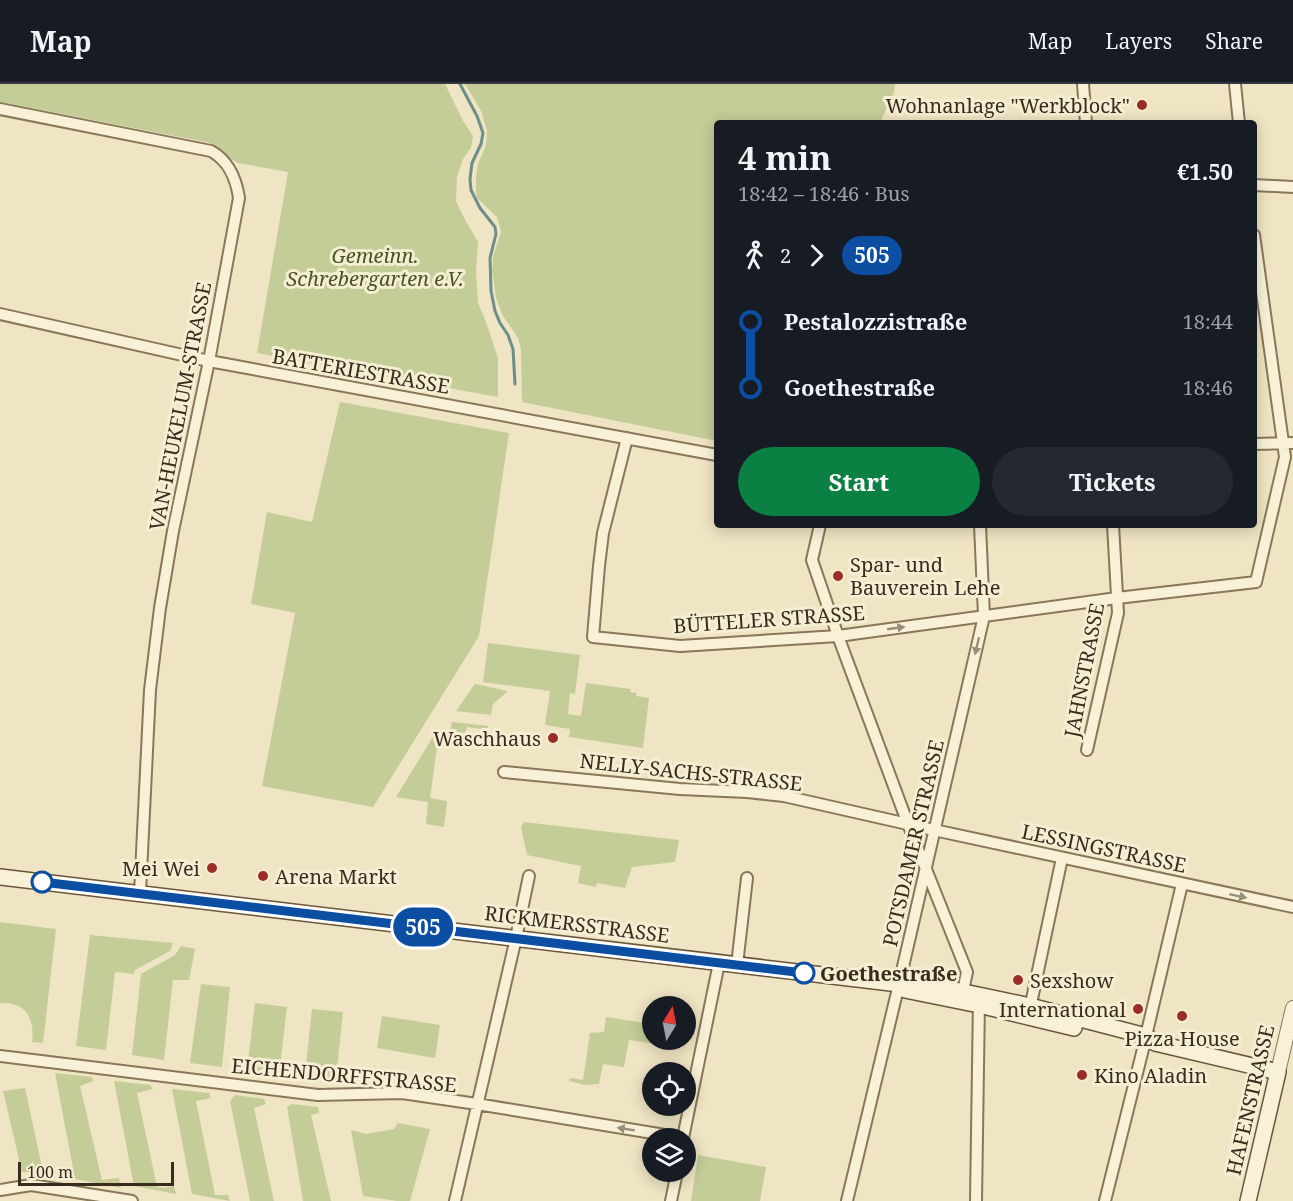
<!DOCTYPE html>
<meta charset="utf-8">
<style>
:root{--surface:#171b24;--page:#242831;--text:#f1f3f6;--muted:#9ea1a6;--line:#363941;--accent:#0b8043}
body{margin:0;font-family:"Noto Serif",serif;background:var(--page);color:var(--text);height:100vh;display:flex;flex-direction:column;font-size:22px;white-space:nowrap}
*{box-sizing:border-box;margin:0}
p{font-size:20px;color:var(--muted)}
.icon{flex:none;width:33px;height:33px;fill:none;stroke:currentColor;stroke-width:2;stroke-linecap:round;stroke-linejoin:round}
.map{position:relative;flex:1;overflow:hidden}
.drawer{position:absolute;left:714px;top:36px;width:543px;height:408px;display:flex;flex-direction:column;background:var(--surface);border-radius:6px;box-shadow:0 3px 15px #0003}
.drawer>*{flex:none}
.badge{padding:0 12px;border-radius:20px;font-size:21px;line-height:39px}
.needle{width:39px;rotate:10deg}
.tools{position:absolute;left:642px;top:912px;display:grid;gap:12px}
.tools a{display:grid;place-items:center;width:54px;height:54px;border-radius:50%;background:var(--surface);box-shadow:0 3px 15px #0003;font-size:30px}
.scale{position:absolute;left:18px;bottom:15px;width:156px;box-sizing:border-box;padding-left:6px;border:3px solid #392c1e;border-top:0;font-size:16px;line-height:21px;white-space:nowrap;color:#392c1e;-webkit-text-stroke:4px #f6eed3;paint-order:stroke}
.map>.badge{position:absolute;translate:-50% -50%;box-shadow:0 0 0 3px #fff}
.legs{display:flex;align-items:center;gap:9px;height:66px;padding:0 24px;font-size:20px}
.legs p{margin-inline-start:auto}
.headline{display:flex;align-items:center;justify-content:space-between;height:102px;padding:0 24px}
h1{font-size:33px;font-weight:700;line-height:45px}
.button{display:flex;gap:12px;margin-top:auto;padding:12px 24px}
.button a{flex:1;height:69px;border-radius:36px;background:var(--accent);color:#fff;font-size:24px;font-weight:700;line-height:69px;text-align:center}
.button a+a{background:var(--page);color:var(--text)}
ul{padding:0 24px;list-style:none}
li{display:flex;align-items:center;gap:21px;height:66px;font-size:22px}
li i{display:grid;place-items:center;width:9px;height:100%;margin:0 8px;background:currentColor}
li i::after{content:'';width:15px;height:15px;margin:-8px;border:4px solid;border-radius:50%;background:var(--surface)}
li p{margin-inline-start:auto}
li:first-child i{background:linear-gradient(#0000 50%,currentColor 0)}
li:last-child i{background:linear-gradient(currentColor 50%,#0000 0)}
header{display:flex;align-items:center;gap:36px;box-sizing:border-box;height:84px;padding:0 30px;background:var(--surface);border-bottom:2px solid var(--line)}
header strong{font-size:28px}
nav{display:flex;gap:33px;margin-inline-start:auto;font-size:21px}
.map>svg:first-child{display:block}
</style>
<header>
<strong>Map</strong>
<nav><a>Map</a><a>Layers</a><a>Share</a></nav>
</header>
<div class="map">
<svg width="1293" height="1117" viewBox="0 0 1293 1117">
<rect width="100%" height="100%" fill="#efe4c3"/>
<path fill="#c4cd97" d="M 0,0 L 445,0 L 463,37 L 473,52 L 471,64 L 463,75 L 457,93 L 456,117 L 463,132 L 478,158 L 476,185 L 478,219 L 486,238 L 498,274 L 498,313 L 257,269 L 288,88 L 238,79 L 223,70 L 211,59 L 0,18 Z
M 465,0 L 895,0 L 894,8 L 880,39 L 717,39 L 717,357 L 522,318 L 521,266 L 518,254 L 503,232 L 496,214 L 492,186 L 493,173 L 501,148 L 497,133 L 477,114 L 476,105 L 476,93 L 478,80 L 486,61 L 487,47 L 481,27 Z
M 340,318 L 509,349 L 479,552 L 373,723 L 262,702 L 295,529 L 251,520 L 267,428 L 312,438 Z
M 488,559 L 580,571 L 575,610 L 570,609 L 568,630 L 581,632 L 586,599 L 631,605 L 630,608 L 637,609 L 636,612 L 649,614 L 643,664 L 569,653 L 570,645 L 545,641 L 550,607 L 483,598 Z
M 475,600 L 508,607 L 493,620 L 491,631 L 456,627 Z
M 452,638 L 488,642 L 488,646 L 467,643 L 465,649 L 450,647 Z
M 436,648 L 438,656 L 430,714 L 447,717 L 444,743 L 426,740 L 428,718 L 396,713 Z
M 524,738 L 679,756 L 675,778 L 632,783 L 625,804 L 597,799 L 596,803 L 578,799 L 581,782 L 527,771 L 521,743 Z
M 0,838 L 56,845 L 43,959 L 32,958 C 34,944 31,925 15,921 C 10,919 5,919 0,919 Z
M 90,851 L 173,859 L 170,867 L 135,886 L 134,890 L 115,888 L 106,966 L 76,962 Z
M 181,862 L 195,865 L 189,896 L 173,896 L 164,976 L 132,971 L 141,890 L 175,871 Z
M 201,900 L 230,903 L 222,983 L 190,979 Z
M 652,916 L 664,918 L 663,922 L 652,922 L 652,956 L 678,956 L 677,963 L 629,956 L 624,983 L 603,980 L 599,1000 L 585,1001 L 569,997 L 570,994 L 583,996 L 590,949 L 604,948 L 606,933 L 652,940 Z
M 255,919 L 287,923 L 279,990 L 247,986 Z
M 312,925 L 343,928 L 336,994 L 305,991 Z
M 382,932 L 440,941 L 435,974 L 377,964 Z
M 55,989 L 92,993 L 93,997 L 80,1002 L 102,1096 L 119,1094 L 121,1104 L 75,1095 Z
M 114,997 L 150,1001 L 153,1005 L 137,1009 L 157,1103 L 164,1104 L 174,1102 L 176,1110 L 134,1102 Z
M 25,1004 L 43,1088 L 22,1088 L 3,1007 Z
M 172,1005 L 209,1009 L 211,1014 L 196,1017 L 215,1111 L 228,1111 L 230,1117 L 192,1110 Z
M 235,1011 L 264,1015 L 266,1020 L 254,1024 L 274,1117 L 250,1117 L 230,1017 Z
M 292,1020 L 318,1023 L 319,1029 L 311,1031 L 331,1117 L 303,1117 L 287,1023 Z
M 398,1039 L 430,1045 L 410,1117 L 397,1117 L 363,1112 L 351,1046 L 366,1050 L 394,1045 Z
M 698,1071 L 766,1083 L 760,1117 L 691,1117 Z"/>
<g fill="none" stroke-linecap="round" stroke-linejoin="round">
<path stroke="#6c9089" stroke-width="3" d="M 460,0 L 477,32 L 483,49 L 481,60 L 472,79 L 470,95 L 471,106 L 480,124 L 495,143 L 496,150 L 490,174 L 491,207 L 495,227 L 500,239 L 508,251 L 513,265 L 515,300"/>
<defs>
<path id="minor" d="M 1083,0 L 1086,39
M 1235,0 L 1239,39
M 0,25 L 211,67 C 229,77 236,94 239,114 L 209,277 L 173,447 L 160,524 L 150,606 L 140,809
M 1254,101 L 1293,103
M 0,230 L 209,277 L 717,371
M 627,354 L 603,449 L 599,482 L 593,553 L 680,562 L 838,552 L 1117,514 L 1256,498 L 1285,373 L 1254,151
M 1254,360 L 1293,359
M 820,441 L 812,476 L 838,552 L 908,740 L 967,888 L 963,907
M 1087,666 L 1118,529 L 1113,441
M 504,688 L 680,705 L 747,708 L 784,712 L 934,746 L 1293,823
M 737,881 L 747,794
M 1029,929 L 1062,774
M 1146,952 L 1182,800
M 0,972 L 318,1011 L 402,1009 L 477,1020 L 683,1054
M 683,1054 L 719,879
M 0,1106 L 31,1101 L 132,1117
M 455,1117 L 516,854 L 529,792
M 671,1117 L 677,1088
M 847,1117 L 899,900 L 984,532 L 980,441
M 976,1117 L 979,916
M 1105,1117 L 1144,961"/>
<path id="tertiary" d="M 1278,988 L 1293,924"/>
<path id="secondary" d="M 0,793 L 899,900 L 907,896 L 1030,922 L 1146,952 L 1155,959 L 1278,988 L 1248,1117
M 899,900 L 905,906 L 979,921 L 1074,944"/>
</defs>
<use href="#minor" stroke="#8a7659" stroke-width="14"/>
<use href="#tertiary" stroke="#8a7659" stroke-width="16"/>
<use href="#secondary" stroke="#6b563d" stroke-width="18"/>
<use href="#minor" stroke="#f9f1d7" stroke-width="10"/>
<use href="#tertiary" stroke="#f9f1d7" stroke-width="14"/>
<use href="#secondary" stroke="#f9f1d7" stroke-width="15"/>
</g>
<defs><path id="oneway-solid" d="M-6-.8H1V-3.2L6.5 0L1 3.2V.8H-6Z" transform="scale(1.5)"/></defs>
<g fill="#998e7a">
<use href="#oneway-solid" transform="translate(896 544) rotate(-8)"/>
<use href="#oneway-solid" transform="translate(977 562) rotate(103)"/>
<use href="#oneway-solid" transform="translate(1238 812) rotate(12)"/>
<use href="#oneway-solid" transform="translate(626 1045) rotate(-171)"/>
</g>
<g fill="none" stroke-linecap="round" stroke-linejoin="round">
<defs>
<path id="line-1" d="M 42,798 L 804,889"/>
</defs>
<use href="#line-1" stroke="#fff" stroke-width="14"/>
<use href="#line-1" stroke="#0b4ea2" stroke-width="9"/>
</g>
<g fill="#9a2d28" stroke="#f6eed3" stroke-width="2">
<circle cx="1142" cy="21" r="6"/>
<circle cx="838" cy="492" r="6"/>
<circle cx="553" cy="654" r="6"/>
<circle cx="212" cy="784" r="6"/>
<circle cx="263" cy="792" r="6"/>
<circle cx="1018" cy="896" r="6"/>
<circle cx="1138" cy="925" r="6"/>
<circle cx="1182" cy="932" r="6"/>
<circle cx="1082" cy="991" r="6"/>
</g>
<g fill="#fff" stroke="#0b4ea2" stroke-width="3">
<circle cx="42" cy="798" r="10"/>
<circle cx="804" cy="889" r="10"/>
</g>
<g text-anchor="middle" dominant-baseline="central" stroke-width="6" stroke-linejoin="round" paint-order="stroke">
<g font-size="20" fill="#392c1e" stroke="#f6eed3" text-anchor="end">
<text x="1130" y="21">Wohnanlage "Werkblock"</text>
<text x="850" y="480" text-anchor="start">Spar- und<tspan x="850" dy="23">Bauverein Lehe</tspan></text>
<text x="541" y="654">Waschhaus</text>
<text x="200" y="784">Mei Wei</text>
<text x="275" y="792" text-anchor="start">Arena Markt</text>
<text x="1030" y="896" text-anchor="start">Sexshow</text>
<text x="1126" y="925">International</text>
<text x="1182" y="954" text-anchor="middle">Pizza House</text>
<text x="1094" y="991" text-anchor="start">Kino Aladin</text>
</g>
<g font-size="20" font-style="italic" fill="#475624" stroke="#f6eed3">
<text x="375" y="171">Gemeinn.<tspan x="375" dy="23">Schrebergarten e.V.</tspan></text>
</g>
<g font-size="20" fill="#392c1e" stroke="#f6eed3">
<text transform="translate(361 287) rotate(10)">BATTERIESTRASSE</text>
<text transform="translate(180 322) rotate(-79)">VAN-HEUKELUM-STRASSE</text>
<text transform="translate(769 535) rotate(-4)">BÜTTELER STRASSE</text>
<text transform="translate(1084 586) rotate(-79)">JAHNSTRASSE</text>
<text transform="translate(691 688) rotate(6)">NELLY-SACHS-STRASSE</text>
<text transform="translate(913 759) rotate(-77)">POTSDAMER STRASSE</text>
<text transform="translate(1104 764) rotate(12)">LESSINGSTRASSE</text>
<text transform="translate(577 840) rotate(7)">RICKMERSSTRASSE</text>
<text transform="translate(344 991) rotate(5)">EICHENDORFFSTRASSE</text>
<text transform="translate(1250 1016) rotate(-77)">HAFENSTRASSE</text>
</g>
<g font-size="20" font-weight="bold" fill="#392c1e" stroke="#f6eed3" text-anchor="start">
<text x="820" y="889">Goethestraße</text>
</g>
</g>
</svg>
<div class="tools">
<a><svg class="needle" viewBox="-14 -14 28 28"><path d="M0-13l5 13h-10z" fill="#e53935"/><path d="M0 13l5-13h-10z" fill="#9ea1a6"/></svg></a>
<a><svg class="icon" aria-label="locate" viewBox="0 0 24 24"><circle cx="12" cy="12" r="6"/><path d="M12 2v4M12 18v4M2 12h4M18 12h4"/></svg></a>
<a><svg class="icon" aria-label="layers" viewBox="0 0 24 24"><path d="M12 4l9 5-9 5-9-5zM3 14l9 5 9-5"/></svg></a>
</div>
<div class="scale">100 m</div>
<b class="badge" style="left:423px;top:843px;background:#0b4ea2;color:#fff">505</b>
<section class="drawer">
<div class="headline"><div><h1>4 min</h1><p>18:42 – 18:46 · Bus</p></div><b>€1.50</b></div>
<div class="legs"><svg class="icon" aria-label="walk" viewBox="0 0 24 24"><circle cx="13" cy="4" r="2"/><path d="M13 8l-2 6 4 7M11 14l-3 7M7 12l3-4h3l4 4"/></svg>2<svg class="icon" aria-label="forward" viewBox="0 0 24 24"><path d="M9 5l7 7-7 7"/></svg><b class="badge" style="background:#0b4ea2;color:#fff">505</b></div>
<ul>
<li><i style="color:#0b4ea2"></i><b>Pestalozzistraße</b><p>18:44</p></li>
<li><i style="color:#0b4ea2"></i><b>Goethestraße</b><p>18:46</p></li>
</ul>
<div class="button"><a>Start</a><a>Tickets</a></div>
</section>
</div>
